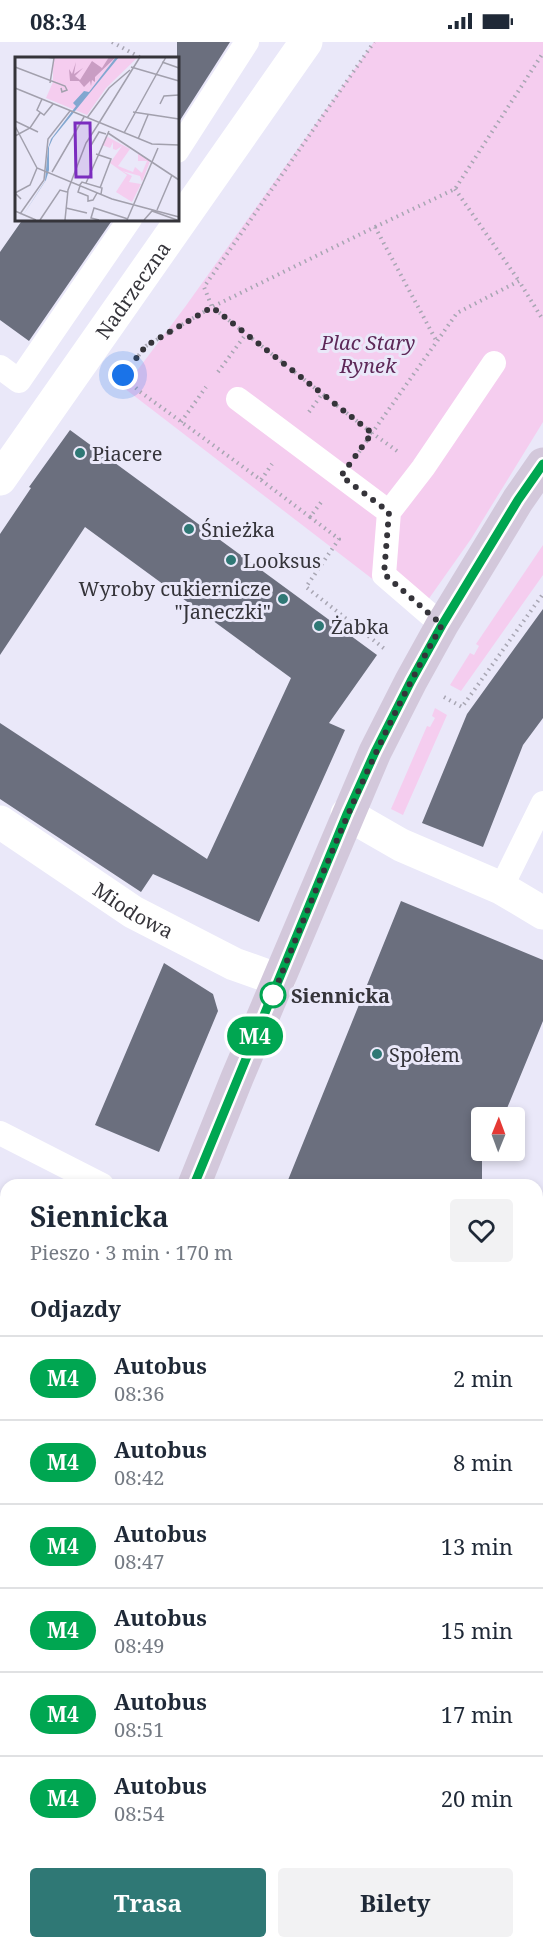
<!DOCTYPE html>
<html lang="pl">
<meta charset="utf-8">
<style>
:root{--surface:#fff;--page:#f2f2f3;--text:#1f2937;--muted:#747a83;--line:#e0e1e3;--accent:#2f7875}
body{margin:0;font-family:"Noto Serif",serif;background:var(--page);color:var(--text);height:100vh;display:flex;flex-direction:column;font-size:22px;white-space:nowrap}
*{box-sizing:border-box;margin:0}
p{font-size:20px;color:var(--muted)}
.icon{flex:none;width:33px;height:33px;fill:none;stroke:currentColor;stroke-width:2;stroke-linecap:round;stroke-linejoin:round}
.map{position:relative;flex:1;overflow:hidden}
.sheet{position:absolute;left:0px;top:1137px;width:543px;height:770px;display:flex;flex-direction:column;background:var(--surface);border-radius:18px 18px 0 0;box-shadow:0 3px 9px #0003}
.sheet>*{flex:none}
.badge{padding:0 12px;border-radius:20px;font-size:21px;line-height:39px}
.needle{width:39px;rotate:1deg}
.tools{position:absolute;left:471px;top:1065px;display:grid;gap:12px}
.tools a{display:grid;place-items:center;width:54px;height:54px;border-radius:6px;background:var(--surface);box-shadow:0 3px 9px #0003;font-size:30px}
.you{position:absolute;width:30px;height:30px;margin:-15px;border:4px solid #fff;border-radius:50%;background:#1a73e8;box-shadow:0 0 0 9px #1a73e833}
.map>.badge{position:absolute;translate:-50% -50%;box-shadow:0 0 0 3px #fff}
h2{padding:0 30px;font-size:22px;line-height:54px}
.round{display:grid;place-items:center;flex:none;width:63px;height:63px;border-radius:6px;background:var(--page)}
.headline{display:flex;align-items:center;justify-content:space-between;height:102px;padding:0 30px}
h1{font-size:28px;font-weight:700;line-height:45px}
.primary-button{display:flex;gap:12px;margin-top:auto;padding:12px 30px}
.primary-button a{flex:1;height:69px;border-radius:6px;background:var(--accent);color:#fff;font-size:24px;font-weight:700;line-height:69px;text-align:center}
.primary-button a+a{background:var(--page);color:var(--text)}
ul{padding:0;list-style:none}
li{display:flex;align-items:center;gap:18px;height:84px;padding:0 30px;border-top:2px solid var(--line)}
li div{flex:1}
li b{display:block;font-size:22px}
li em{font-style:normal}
li .badge{min-width:66px;font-weight:700;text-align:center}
.status{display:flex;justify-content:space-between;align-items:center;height:42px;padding:0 30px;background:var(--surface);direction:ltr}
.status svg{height:16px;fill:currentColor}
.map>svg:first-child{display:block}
</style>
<div class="status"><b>08:34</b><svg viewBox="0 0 49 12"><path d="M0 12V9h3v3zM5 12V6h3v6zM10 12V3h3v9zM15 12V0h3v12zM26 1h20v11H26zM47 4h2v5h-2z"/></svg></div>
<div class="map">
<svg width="543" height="1906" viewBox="0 0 543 1906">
<rect width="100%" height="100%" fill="#eae8f9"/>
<path fill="#f5cdef" d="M 374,0 L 543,0 L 543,380 L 471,497 L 418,572 L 124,346 L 185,265 Z
M 543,503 L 543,533 L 461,649 L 450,643 L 470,611 L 474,613 L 479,604 L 476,602 Z
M 435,666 L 447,673 L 403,773 L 391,767 L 427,684 L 430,685 L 435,676 L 432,674 Z
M 144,1900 L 238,1901 L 235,1906 L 147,1906 L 141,1904 Z"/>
<path fill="#6b6f7e" d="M 177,0 L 230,0 L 177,83 Z
M 23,177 L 113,177 L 29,299 L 0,278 L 0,210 Z
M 70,388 L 377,613 L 329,681 L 345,688 L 259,880 L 153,832 L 141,850 L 0,757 L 0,681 L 207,817 L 291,636 L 85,485 L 0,613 L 0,492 L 31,446 L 29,445 Z
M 543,567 L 543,676 L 523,703 L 483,805 L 422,781 L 467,672 Z
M 401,859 L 543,918 L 543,979 L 503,1076 L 482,1076 L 482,1143 L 286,1143 Z
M 164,921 L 213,952 L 218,969 L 159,1110 L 95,1083 Z"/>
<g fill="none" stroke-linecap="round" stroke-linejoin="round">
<path stroke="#a8a6b3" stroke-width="4" stroke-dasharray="1.5 4.5" stroke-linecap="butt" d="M 112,0 L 141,16
M 455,147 L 519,239
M 375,185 L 455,147 L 543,11
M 119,330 L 123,333 L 146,304 L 212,265 L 204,245 L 374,0
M 218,330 L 246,292
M 123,333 L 139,349 L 261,438 L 272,422
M 309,370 L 322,352
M 181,380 L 206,345
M 397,409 L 372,391 L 457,271 L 519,239 L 543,278
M 359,410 L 372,391 L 212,265 L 375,185 L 437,300
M 261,438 L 310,475 L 322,459
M 310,475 L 339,497 L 306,545 L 386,608
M 444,655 L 462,665 L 543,552"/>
<path stroke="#fff" stroke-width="24" d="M 177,109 L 247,0
M 0,325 L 19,339 L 130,177
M 238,357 L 389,470
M 442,583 L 384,533 L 389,470 L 423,426 L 494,321
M 501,846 L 543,761
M 0,1091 L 102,1143
M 0,1849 L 6,1833
M 128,1906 L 130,1900"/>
<g stroke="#fff" stroke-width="33">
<path id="s1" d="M 0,437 L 306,0"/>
<path d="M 347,772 L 401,803 L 501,846 L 543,871"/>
<path id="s2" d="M 0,780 L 133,870 L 234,922 L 279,938"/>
<path d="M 537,1612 L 543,1597"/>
<path d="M 419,1906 L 421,1900"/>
</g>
<path stroke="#d3c8db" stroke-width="33" d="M 194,1143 L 237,1036 L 375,710 L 411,639 L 442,583 L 518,458 L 543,422
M 0,1627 L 6,1612"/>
</g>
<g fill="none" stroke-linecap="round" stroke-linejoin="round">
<defs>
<path id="line" d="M 194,1143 L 347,772 L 375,710 L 411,639 L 442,583 L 518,458 L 543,422"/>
</defs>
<use href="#line" stroke="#fff" stroke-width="14"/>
<use href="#line" stroke="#00a651" stroke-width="9"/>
<path stroke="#35343a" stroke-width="6" stroke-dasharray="0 10.8" d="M 123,333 L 146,304 L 212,265 L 372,391 L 341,434 L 389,470 L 384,532 L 442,583 C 374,701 324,828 273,953"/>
</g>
<g fill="#2f7875" stroke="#eae8f9" stroke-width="2">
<circle cx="80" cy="411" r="6"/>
<circle cx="189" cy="487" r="6"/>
<circle cx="231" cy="518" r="6"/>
<circle cx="283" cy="557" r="6"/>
<circle cx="319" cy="584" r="6"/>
<circle cx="377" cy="1012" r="6"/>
</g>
<circle fill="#fff" stroke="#00a651" stroke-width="3" cx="273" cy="953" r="12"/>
<g text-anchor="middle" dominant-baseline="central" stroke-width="6" stroke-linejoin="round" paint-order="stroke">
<g font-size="20" fill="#35343a" stroke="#eae8f9">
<text stroke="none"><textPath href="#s1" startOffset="231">Nadrzeczna</textPath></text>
<text stroke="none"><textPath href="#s2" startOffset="160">Miodowa</textPath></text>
</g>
<g font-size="20" font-style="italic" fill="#5d2858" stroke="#eae8f9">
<text x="368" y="300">Plac Stary<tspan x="368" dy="23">Rynek</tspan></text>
</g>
<g font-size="20" fill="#35343a" stroke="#eae8f9" text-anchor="start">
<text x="92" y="411">Piacere</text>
<text x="201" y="487">Śnieżka</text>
<text x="243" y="518">Looksus</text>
<text x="271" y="546" text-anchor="end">Wyroby cukiernicze<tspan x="271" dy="23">"Janeczki"</tspan></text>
<text x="331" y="584">Żabka</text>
<text x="389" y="1012">Społem</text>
</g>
<g font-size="20" font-weight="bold" fill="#35343a" stroke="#eae8f9" text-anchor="start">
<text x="291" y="953">Siennicka</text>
</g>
</g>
<g transform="translate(15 15)">
<rect width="164" height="164" fill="#eae8f9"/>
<path d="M 38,0 L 123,0 L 91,31 L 72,58 L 31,41 L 38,25 ZM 91,79 L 115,92 L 103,109 L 118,115 L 120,110 L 127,116 L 132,104 L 123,104 L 123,97 L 135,104 L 127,125 L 125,119 L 107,114 L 117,119 L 114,125 L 126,127 L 117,145 L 101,135 L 112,118 L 95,106 L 107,89 L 101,93 L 98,92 L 98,85 L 95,91 L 87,88 Z" fill="#f5cdef"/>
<path d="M 94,0 L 101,0 L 80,20 L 80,25 L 77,23 L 76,29 L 75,24 L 69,30 L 64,24 L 55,24 L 54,12 L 57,17 L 61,5 L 59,17 L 68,11 L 60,19 L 65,23 L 77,4 L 87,11 Z" fill="#c99dc3"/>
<path d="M 101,0 L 104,0 L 38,81 L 34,90 L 34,113 L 31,123 L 5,163 L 30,124 L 33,91 L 36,82 L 61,49 L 58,46 L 69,34 L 74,35 Z" fill="#82a7d0"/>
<path fill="none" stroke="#a2a0ad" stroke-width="1.5" d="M 31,0 L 39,1 L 35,26M 147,5 L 164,11M 0,10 L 50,29 L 52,33 L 47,35 L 46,31M 116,10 L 164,24M 0,31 L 137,87 L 164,88M 27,42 L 22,53 L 29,58 L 38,47M 145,47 L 149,39 L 164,38M 118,55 L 164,62M 72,61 L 94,31 L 115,13M 0,64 L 23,75M 84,66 L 125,0M 0,69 L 22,111 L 97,142 L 164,160M 93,76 L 164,123M 109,76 L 151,0M 0,79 L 15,71 L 25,56M 123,82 L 133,58M 75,90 L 84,75 L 91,77M 81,97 L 96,102 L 85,131M 37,115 L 69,60M 71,126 L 94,74M 64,129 L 67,125 L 87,131 L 86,137M 65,129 L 63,135 L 73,139 L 73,144 L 78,143 L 82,136M 6,142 L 0,136 L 15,128 L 22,111M 51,151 L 72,156M 142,153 L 157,118M 0,154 L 21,163M 5,157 L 29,123 L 33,82 L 55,54M 25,163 L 45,133 L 52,135M 50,163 L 53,133 L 71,86 L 84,66M 84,163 L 76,161 L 79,151 L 113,162M 112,163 L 143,91M 129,163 L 137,154 L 162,163"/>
<path fill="#7b2cbf" fill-opacity="0.15" stroke="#7b2cbf" stroke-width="3" d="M 60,66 L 75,66 L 76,120 L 61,120 Z"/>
<rect width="164" height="164" fill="none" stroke="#35343a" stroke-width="3"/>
</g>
</svg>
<div class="tools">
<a><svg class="needle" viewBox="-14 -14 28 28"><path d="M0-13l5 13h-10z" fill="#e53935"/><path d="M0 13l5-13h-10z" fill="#747a83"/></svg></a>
</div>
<div class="you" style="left:123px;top:333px"></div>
<b class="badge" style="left:255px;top:994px;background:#00a651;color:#fff">M4</b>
<section class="sheet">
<div class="headline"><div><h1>Siennicka</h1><p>Pieszo · 3 min · 170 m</p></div><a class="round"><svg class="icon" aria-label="heart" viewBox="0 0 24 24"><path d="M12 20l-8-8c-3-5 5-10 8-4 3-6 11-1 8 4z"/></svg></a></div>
<h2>Odjazdy</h2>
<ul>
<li><span class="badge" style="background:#00a651;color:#fff">M4</span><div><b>Autobus</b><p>08:36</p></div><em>2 min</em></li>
<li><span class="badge" style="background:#00a651;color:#fff">M4</span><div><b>Autobus</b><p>08:42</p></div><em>8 min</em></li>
<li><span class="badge" style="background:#00a651;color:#fff">M4</span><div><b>Autobus</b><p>08:47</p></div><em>13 min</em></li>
<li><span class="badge" style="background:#00a651;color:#fff">M4</span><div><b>Autobus</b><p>08:49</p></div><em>15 min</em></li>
<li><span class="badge" style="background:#00a651;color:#fff">M4</span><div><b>Autobus</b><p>08:51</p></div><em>17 min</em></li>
<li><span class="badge" style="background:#00a651;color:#fff">M4</span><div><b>Autobus</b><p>08:54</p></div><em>20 min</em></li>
</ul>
<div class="primary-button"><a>Trasa</a><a>Bilety</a></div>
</section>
</div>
